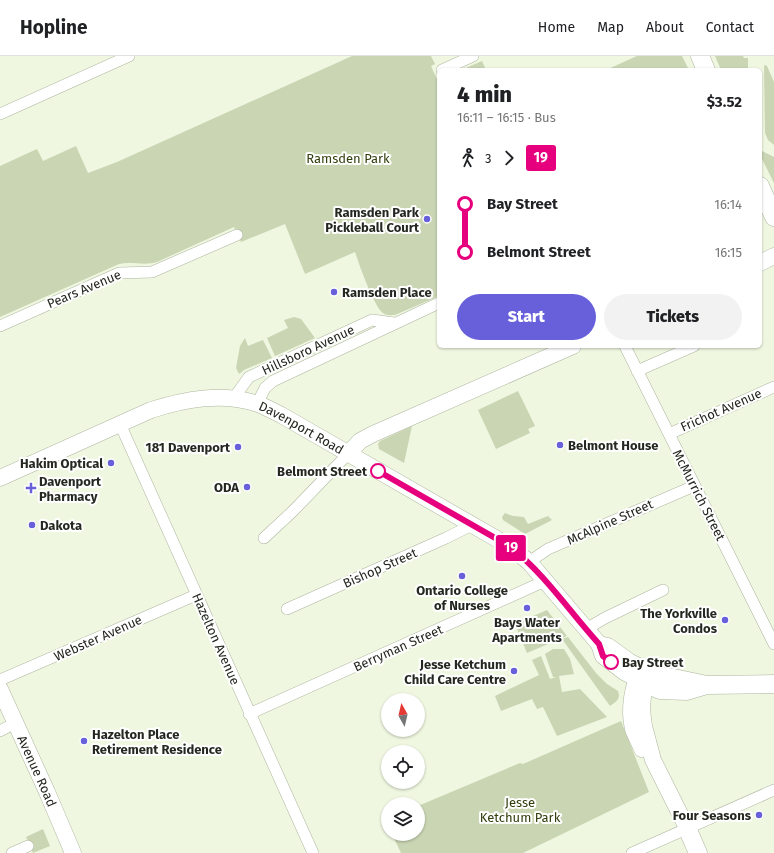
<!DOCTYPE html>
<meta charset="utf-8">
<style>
:root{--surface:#fff;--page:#f2f2f2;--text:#202124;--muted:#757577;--line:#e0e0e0;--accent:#6860da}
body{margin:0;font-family:"Fira Sans",sans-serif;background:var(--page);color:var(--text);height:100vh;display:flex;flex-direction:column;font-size:15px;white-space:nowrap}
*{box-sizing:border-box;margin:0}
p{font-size:13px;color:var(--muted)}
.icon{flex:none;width:22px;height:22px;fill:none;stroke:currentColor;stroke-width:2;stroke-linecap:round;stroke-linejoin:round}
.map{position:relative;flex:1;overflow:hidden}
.details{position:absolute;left:437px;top:12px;width:325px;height:280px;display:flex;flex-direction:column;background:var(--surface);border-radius:6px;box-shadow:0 1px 3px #0004}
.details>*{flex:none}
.badge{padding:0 8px;border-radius:3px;font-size:14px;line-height:26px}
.needle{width:26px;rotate:352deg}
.controls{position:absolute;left:381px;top:637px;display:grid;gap:8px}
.controls a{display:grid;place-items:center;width:44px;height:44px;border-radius:50%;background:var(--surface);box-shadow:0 1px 3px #0004;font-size:20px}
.map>.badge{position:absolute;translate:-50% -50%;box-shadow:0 0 0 2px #fff}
.legs{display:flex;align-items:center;gap:6px;height:44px;padding:0 20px;font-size:13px}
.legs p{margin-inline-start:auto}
.overview{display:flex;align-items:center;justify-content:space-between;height:68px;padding:0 20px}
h1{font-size:22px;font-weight:800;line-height:30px}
.action{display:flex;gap:8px;margin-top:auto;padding:8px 20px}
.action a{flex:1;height:46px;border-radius:24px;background:var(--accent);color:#fff;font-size:16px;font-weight:800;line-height:46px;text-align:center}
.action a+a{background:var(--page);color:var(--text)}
ul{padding:0 20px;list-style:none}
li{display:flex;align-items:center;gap:14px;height:48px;font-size:15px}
li i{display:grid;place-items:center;width:6px;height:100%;margin:0 5px;background:currentColor}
li i::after{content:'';width:10px;height:10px;margin:-5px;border:3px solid;border-radius:50%;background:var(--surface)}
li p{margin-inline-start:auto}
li:first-child i{background:linear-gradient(#0000 50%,currentColor 0)}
li:last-child i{background:linear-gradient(currentColor 50%,#0000 0)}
header{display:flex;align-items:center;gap:24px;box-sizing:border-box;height:56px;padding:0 20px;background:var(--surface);border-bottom:1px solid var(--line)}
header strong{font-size:19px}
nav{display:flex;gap:22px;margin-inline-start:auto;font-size:14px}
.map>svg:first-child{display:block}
</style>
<header>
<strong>Hopline</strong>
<nav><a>Home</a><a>Map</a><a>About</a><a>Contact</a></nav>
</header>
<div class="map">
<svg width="774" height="797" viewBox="0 0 774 797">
<rect width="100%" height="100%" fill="#eff7e0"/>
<path fill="#c9d5b3" d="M 352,0 L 431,0 L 435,8 L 431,10 L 439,28 L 439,240 L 395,259 C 391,259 386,260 383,257 C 374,251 359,208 355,196 L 305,218 L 285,168 L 241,186 L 234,171 L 157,206 C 144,210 131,205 119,208 L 0,261 L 0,110 L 37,93 L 43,105 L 76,90 L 88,117 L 117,106 Z
M 637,0 L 682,0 L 689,14 L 606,14 Z
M 715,0 L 743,0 L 744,2 L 748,2 L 748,14 L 721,14 Z
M 482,5 L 486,14 L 461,14 Z
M 765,9 L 767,10 L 774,26 L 774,89 L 768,84 L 765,77 L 764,10 Z
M 760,92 L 762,95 L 774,101 L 774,127 L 760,99 Z
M 294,261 L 301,263 L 315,282 L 275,300 L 267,282 L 288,272 L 284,264 Z
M 245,282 L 248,290 L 263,284 L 272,302 L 244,314 L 239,318 L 236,312 L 240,290 Z
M 518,335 L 535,370 L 528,373 L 530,377 L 496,393 L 478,354 Z
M 412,370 L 404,407 L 379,393 L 378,388 L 380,385 Z
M 505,457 L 513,460 L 524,461 L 528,468 L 548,460 L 552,464 L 525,478 L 503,464 L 502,461 Z
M 547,554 L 567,580 L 527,597 L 515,568 Z
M 568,581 L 596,617 L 607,628 L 618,635 C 621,643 616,646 610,650 L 562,583 Z
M 553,593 L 564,593 L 570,603 L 574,618 L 559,620 L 562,636 L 580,633 L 607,661 L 557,680 L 543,651 L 537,653 L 532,643 L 501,655 L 495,640 L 539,619 L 532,604 L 541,600 L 550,623 L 556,621 L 553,621 L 545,598 Z
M 621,665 L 649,736 L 523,797 L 401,797 L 392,778 L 418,778 L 418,750 L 520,707 L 523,708 Z
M 43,773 L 50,790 L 33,797 L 26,781 Z"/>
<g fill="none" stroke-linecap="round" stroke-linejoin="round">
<defs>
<path id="street" d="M 442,14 L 473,0
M 0,58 L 129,0
M 0,270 L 119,217 L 152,216 L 237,179
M 625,290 L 774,588
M 637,315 L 694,290
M 233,343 L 249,321 L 372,264 L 394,267
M 257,348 L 265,332 L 273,325 L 439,247
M 120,368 L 313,797
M 669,378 L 774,331
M 264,482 L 293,455 L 348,398
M 529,506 L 548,493 L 694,430
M 287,553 L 446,482 L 472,469
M 586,573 L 605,562 L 663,534
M 0,624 L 196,539
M 249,658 L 545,525
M 0,675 L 15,667
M 12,797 L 28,790
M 632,797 L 774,734"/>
<g id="secondary">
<path d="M 760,207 L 774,200"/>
<path d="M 348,398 L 360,385 L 373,378 L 573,290"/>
<path id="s1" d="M 0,422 L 151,354 C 186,343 222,336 258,348 C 266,351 275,356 283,360 L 509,490 L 529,506 L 599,588 L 603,600 L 624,616 L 646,628 L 643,640 L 642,654 L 644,670 L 653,704 L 687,772"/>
<path d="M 599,588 L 608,590 L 630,606 L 649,615"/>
<path d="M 641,611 C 633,631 628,651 633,673 C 635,679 639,686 642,693"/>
<path id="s2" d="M 0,633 L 47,736 L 73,797"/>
</g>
<path id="primary" d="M 700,0 L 706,14
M 760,130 L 774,161
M 707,629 L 664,620 L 651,616 L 646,628 L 660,634 L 687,635 L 707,629 L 774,628
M 687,772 L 698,797"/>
</defs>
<use href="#street" stroke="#adb59f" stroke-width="12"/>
<use href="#secondary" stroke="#adb59f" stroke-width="17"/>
<use href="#primary" stroke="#adb59f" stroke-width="19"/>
<use href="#street" stroke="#fff" stroke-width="11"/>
<use href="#secondary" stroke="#fff" stroke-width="16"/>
<use href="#primary" stroke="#fff" stroke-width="18"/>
</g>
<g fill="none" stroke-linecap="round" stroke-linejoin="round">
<defs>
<path id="line-1" d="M 378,415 L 509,490 C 544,517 569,555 599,588 L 603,600 L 611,606"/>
</defs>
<use href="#line-1" stroke="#fff" stroke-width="9"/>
<use href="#line-1" stroke="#e6007e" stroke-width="6"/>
</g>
<g fill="#6860da" stroke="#fff" stroke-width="1.5">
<circle cx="427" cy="163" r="4"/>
<circle cx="334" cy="236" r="4"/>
<circle cx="560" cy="389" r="4"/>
<circle cx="238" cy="391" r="4"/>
<circle cx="111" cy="407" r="4"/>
<circle cx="247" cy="431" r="4"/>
<path d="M29 426h4v4h4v4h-4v4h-4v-4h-4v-4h4z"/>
<circle cx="32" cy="469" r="4"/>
<circle cx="462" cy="520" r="4"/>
<circle cx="527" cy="552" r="4"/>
<circle cx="725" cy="564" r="4"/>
<circle cx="514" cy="615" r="4"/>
<circle cx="84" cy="685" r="4"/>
<circle cx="759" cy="759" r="4"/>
</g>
<g fill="#fff" stroke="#e6007e" stroke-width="2">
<circle cx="378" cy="415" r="7"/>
<circle cx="611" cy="606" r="7"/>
</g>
<g text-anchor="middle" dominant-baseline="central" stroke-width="4" stroke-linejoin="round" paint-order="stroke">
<g font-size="13" fill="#323e0d" stroke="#fff">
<text x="348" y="102">Ramsden Park</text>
<text x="520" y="746">Jesse<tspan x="520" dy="15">Ketchum Park</tspan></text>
</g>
<g font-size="13" font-weight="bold" fill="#252820" stroke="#fff" text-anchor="end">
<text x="419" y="156">Ramsden Park<tspan x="419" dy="15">Pickleball Court</tspan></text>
<text x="342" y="236" text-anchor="start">Ramsden Place</text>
<text x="568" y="389" text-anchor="start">Belmont House</text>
<text x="230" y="391">181 Davenport</text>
<text x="103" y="407">Hakim Optical</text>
<text x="39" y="425" text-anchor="start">Davenport<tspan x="39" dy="15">Pharmacy</tspan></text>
<text x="239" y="431">ODA</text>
<text x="40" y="469" text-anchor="start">Dakota</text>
<text x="462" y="534" text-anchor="middle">Ontario College<tspan x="462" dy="15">of Nurses</tspan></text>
<text x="717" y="557">The Yorkville<tspan x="717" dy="15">Condos</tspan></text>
<text x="527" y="566" text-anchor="middle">Bays Water<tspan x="527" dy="15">Apartments</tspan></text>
<text x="506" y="608">Jesse Ketchum<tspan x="506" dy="15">Child Care Centre</tspan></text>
<text x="92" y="678" text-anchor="start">Hazelton Place<tspan x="92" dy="15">Retirement Residence</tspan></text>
<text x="751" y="759">Four Seasons</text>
</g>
<g font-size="13" fill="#252820" stroke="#fff">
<text transform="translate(84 233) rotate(-23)">Pears Avenue</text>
<text transform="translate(308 294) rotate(-25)">Hillsboro Avenue</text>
<text transform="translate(721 354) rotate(-24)">Frichot Avenue</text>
<text stroke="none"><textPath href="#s1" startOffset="324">Davenport Road</textPath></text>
<text transform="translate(699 439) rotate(63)">McMurrich Street</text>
<text transform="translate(610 466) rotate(-24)">McAlpine Street</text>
<text transform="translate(380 512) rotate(-24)">Bishop Street</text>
<text transform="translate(98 582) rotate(-24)">Webster Avenue</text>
<text transform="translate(216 583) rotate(66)">Hazelton Avenue</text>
<text transform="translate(398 592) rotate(-24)">Berryman Street</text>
<text stroke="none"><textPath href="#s2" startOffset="90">Avenue Road</textPath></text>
</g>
<g font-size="13" font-weight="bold" fill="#252820" stroke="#fff" text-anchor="end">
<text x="367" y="415">Belmont Street</text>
<text x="622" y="606" text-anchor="start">Bay Street</text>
</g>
</g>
</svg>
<div class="controls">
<a><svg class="needle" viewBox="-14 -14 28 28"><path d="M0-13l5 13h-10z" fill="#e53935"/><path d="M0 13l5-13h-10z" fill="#757577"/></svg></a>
<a><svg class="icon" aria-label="locate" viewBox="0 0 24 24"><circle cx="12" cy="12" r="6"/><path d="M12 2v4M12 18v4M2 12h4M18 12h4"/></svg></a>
<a><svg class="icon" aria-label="layers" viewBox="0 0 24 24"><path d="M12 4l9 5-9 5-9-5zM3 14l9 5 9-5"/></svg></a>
</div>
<b class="badge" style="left:511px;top:492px;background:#e6007e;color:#fff">19</b>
<section class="details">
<div class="overview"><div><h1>4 min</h1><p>16:11 – 16:15 · Bus</p></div><b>$3.52</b></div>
<div class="legs"><svg class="icon" aria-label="walk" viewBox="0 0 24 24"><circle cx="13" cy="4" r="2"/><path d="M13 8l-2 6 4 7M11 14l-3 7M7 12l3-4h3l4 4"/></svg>3<svg class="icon" aria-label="forward" viewBox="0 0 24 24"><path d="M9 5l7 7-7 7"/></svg><b class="badge" style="background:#e6007e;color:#fff">19</b></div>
<ul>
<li><i style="color:#e6007e"></i><b>Bay Street</b><p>16:14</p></li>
<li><i style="color:#e6007e"></i><b>Belmont Street</b><p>16:15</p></li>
</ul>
<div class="action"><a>Start</a><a>Tickets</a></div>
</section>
</div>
